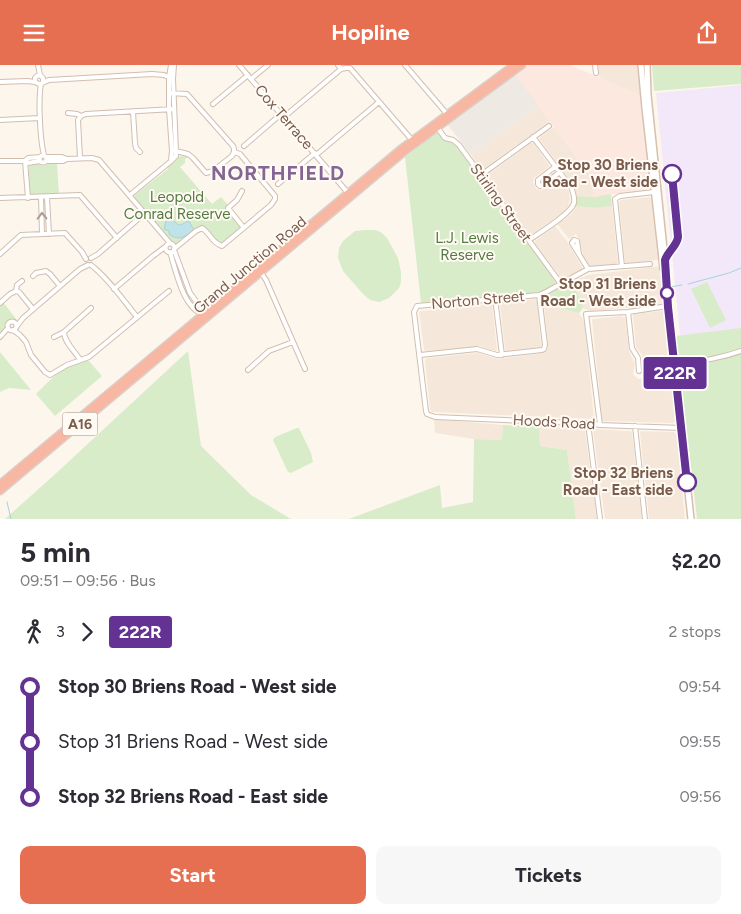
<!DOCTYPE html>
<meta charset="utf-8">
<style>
:root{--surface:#fff;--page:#f7f7f7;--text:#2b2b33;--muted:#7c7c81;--accent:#e76f51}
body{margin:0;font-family:Figtree,sans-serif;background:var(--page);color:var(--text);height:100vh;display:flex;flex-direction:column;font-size:19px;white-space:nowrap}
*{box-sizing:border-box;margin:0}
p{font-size:16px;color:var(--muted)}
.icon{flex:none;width:28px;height:28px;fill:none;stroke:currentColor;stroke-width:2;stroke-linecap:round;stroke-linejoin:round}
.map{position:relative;height:454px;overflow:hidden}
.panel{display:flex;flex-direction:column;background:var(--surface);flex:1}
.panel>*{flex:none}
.badge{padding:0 10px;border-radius:4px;font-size:18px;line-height:32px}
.map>.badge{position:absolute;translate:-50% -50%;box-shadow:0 0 0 2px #fff}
.legs{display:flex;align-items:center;gap:8px;height:55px;padding:0 20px;font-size:16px}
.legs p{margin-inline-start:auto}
.overview{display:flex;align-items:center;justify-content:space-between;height:85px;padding:0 20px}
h1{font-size:28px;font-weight:700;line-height:38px}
.button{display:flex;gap:10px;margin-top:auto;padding:10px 20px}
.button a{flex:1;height:58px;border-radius:10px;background:var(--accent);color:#fff;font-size:20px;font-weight:700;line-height:58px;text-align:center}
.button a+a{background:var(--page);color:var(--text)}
ul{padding:0 20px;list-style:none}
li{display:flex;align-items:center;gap:18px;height:55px;font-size:19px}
li i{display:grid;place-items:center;width:8px;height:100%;margin:0 6px;background:currentColor}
li i::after{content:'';width:12px;height:12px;margin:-6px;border:4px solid;border-radius:50%;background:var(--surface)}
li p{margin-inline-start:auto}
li:first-child i{background:linear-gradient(#0000 50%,currentColor 0)}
li:last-child i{background:linear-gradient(currentColor 50%,#0000 0)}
header{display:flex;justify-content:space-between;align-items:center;height:65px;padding:0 20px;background:var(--accent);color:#fff;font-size:22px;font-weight:700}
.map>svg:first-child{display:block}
</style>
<header><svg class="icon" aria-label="menu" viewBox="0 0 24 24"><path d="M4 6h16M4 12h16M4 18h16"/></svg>Hopline<svg class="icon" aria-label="share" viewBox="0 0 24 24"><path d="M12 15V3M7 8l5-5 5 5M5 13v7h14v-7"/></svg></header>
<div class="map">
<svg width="741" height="454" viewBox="0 0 741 454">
<rect width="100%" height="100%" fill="#fdf6ec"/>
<path fill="#f5e8da" d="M 598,0 L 637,0 L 640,30 L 599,13 Z
M 539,41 L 550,56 L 485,103 L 480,103 L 471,90 Z
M 554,62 L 593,115 L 594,132 L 577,131 L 573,119 L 539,74 L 540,72 Z
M 531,78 L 534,78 L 549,100 L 549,102 L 534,113 L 533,118 L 537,124 L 542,125 L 558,114 L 560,114 L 569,127 L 570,135 L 568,142 L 562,148 L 531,170 L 529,170 L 488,113 L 489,109 Z
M 650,132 L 651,133 L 658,195 L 627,198 L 625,197 L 619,137 L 621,135 Z
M 576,141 L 595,143 L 612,141 L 618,197 L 616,199 L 590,202 L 583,190 L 580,176 L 576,169 L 569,174 L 557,159 L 572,149 Z
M 555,161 L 567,176 L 583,204 L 563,214 L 561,213 L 535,178 L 535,176 Z
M 660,201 L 662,230 L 643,232 L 644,241 L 591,246 L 583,243 L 578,229 L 571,217 L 588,210 Z
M 534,234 L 537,236 L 541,281 L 540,282 L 506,286 L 505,284 L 500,239 L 502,237 Z
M 491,239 L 492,240 L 497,285 L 495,286 L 480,281 L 426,286 L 424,285 L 419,247 L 421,246 Z
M 544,239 L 579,248 L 584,256 L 594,353 L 593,354 L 432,347 L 430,344 L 425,296 L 427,293 L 478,288 L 497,294 L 544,288 L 547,286 L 548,282 Z
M 662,246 L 664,248 L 676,355 L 673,358 L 603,356 L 602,355 L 592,255 L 593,254 L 622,251 L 625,253 L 629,286 L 635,299 L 633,309 L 638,314 L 645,314 L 642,290 L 636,282 L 633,251 L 634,249 Z
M 434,354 L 503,360 L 502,375 L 474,374 L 435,368 Z
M 539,361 L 583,364 L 585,365 L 597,454 L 576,454 L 567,385 L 540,381 Z
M 594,364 L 630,366 L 632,367 L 642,454 L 605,454 L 593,365 Z
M 641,366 L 674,367 L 677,370 L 685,454 L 649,454 L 640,368 Z"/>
<path fill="#fde8e0" d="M 528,0 L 570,0 L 640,30 L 650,122 L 648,124 L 594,132 L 593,115 L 515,9 Z
M 662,230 L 663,239 L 644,241 L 643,232 Z"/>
<path fill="#efe9e4" d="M 515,9 L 539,41 L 471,90 L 447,59 Z"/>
<path fill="#f3e8fa" d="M 741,20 L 741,266 L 681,280 L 656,28 Z"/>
<path fill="#d8ecc9" d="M 652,0 L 741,0 L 741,19 L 654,26 Z
M 437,67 L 443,74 L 456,80 L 556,216 L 555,219 L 542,226 L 533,228 L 421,238 L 405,92 Z
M 182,91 L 188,92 L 185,94 L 185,98 L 180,102 L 212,139 L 221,132 L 228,140 L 225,142 L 227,146 L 224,150 L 226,153 L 229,150 L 232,151 L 241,162 L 241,163 L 223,179 L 218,178 L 203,163 L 179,178 L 174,179 L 170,177 L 134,133 L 135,130 L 168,104 L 168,102 L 178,92 Z
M 51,97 L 52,98 L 57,98 L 59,130 L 32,131 L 29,127 L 29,101 L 38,98 L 43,101 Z
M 611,129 L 612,141 L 595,143 L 576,141 L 577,131 L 594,132 Z
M 366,165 L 376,165 L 382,168 L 387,173 L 398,193 L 401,207 L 401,217 L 399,223 L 389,233 L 379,237 L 370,235 L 363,229 L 343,206 L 338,193 L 339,183 L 343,176 L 355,166 Z
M 571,217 L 578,229 L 583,243 L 579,248 L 544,239 L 543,232 Z
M 707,217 L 726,255 L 710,263 L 691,224 Z
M 3,237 L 17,255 C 11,258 8,254 7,264 L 0,270 L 0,240 Z
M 741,263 L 741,454 L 697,454 L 676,271 Z
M 188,286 L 201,381 L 251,430 L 291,454 L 5,454 L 52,412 Z
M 0,287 L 31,325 L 9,323 L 0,327 Z
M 88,295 L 102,311 L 55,351 L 36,329 L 52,313 L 70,300 Z
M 503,360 L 539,361 L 540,381 L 567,385 L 576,454 L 349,454 L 440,420 L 442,443 L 473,437 L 474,374 L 502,375 Z
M 297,363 L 299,363 L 311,388 L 313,397 L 291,408 L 288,407 L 273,375 L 275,372 Z"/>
<path fill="#bfe3e8" stroke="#a5d3da" d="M 169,154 L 172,154 C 178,161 180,162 187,156 L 189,156 L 194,165 C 186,171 178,177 169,169 L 169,166 L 164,164 L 166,156 Z"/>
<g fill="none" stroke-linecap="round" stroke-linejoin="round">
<path stroke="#a5d3da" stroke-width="1" d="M 688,219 L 729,208 L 741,203
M 670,222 L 682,220
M 7,437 L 11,454"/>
<defs>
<path id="street" d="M 38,0 L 40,10
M 239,0 L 348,128
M 338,0 L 341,4 L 346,3 L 350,3 L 412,75
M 405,0 L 447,49
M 595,0 L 596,8
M 251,14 L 268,0
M 43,16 L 43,13 L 40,10 L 37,11 L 35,13 L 35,17 L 39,19 C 42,19 45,16 49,15 L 152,9 L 164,10 L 173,14
M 0,17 L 27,16 L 35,17
M 41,19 C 38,35 40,75 44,90
M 169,28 L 187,29 L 233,81 L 234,84 L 234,87 L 240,89 L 275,131 L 275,134 L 271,140 L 222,181 C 213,179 210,168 202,163 L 196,166 L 174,184
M 213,39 L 248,10
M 133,47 L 135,78 L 136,83 L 140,87
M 68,48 L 77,49 L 81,51
M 284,52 L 341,4
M 0,55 L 40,53
M 437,62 L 445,73 L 453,75 L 459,80 L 561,219
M 244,81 L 281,49
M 176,86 L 188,89 L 193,93 L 206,108 L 213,106 L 232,91 L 234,87
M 316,90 L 379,37
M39.5 94a3.5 3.5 0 1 1 7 0a3.5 3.5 0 1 1-7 0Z
M 46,92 L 62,92 L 67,94
M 80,93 L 78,55 L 81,51 L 86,49 L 174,44
M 171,95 L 172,86 L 169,44 L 169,12 L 171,0
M 0,96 L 25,96 L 28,98 L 40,96
M 25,96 L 28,133
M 25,96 L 28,93 L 40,92
M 46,96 L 63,96 L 67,94 L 92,93 L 99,95 L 170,178
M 556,101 L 538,115 L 538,119 L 540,121 L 543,120 L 560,107
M 481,110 L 549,61
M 278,119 L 315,88
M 242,126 L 237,135 L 228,143 L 244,163
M 130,130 L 170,97 L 176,91 L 176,86 L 173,14 L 174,0
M 41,132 L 42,169
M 47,132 L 49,169
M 0,133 L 80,130 L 117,173
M 529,175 C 539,168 571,149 574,138 C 575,132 573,127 571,122 L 533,72
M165.5 183a4.5 4.5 0 1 1 9 0a4.5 4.5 0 1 1-9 0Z
M 174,185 L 190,228 L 202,244 L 203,249
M 170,187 C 176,206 183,243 203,249
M 0,189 L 21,170 L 65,168 L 82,187 L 86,194
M 579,189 L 577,176 L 574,175 L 572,178 L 588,204
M 91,193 L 98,189 L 145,148
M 650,199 L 588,204 L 546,227 L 539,230 L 417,241 L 414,247 L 426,346 L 427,349 L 435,352 L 549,357 L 588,358 L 600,360 L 681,363
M 91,200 C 109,214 123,235 137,252
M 622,201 L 615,134 L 620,131 L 654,127
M 260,206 L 266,215 L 305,304
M 33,211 L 36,208 L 46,206 L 50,209 L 60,221
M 114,224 L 153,191 L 165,182
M 16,226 L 17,220 L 22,216
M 495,233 L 502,290
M 0,238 L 10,229 L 16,226 L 19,227 L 33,244
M 628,247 L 632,283 L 638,293 L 639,306
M7.5 261a4.5 4.5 0 1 1 9 0a4.5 4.5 0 1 1-9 0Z
M 17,261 L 23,253 L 80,204 L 88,200
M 13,265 L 20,270 L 26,277 L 31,290 L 45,307 L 50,310 L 67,300 L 89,292 L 169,226
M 0,272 L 8,263
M 54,272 L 64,267
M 420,290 L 477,284 L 497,290 L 542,285 L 544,284 L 545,280 L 539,230
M 673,290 C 677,293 680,295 684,296 C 699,298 727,291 741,286
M 80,295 C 75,286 64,277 64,267 L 91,243
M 675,304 L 686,296
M 248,305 L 269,286 L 293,277
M 588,358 L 600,454
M 600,360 L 586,249 L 628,247 L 668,241
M 635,361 L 645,454"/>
<path id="secondary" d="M 641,0 L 645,43 L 663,203
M 647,0 L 648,30 L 664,184 L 668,241 L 691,454"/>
<path id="highway" d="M 0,419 L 402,83 L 514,0
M 0,426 L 404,87 L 522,0"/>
</defs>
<use href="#street" stroke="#d1beb0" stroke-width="6"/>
<use href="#secondary" stroke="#d6c0b0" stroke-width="8"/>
<use href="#highway" stroke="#dad1cd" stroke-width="9"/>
<use href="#street" stroke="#fff" stroke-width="4"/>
<use href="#secondary" stroke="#fff" stroke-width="5"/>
<use href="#highway" stroke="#f7b7a3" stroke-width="6"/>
</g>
<defs><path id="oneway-chevron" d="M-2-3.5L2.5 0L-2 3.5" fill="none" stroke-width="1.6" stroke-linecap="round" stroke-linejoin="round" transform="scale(1.25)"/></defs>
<use stroke="#af9d94" href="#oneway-chevron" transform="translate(42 151) rotate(-91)"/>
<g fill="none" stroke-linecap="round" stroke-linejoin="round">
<defs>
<path id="line-1" d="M 672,109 L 678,172 C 677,181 668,186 665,195 L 668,242 L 687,417"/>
</defs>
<use href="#line-1" stroke="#fff" stroke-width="11"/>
<use href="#line-1" stroke="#633293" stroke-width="8"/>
</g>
<g fill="#fff" stroke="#633293" stroke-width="2.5">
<circle cx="672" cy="109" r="9"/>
<circle cx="667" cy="228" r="6"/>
<circle cx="687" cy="417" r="9"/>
</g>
<g text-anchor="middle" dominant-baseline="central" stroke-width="4" stroke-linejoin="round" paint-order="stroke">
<rect fill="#fffaf3" stroke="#a28b7f" stroke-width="1" x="62.5" y="347.5" width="35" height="23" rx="4"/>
<g font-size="14" font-weight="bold" fill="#7a5c4d">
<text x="80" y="359">A16</text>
</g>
<g font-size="15" fill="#7a5c4d" stroke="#fffaf3">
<text transform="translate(284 52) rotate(49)">Cox Terrace</text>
<text transform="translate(501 138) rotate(54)">Stirling Street</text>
<text transform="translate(250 200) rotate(-40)">Grand Junction Road</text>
<text transform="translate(478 235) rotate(-5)">Norton Street</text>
<text transform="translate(554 357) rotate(3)">Hoods Road</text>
</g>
<g font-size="15" font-weight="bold" fill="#7a5c4d" stroke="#fffaf3" text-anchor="end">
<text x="658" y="100">Stop 30 Briens<tspan x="658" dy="17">Road - West side</tspan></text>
<text x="656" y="219">Stop 31 Briens<tspan x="656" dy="17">Road - West side</tspan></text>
<text x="673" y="408">Stop 32 Briens<tspan x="673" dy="17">Road - East side</tspan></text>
</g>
<g font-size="15" fill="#537a41" stroke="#fffaf3">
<text x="177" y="132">Leopold<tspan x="177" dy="17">Conrad Reserve</tspan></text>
<text x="467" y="173">L.J. Lewis<tspan x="467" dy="17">Reserve</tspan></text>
</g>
<g font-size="20" font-weight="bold" letter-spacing="1" fill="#846695" stroke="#fffaf3">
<text x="278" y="108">NORTHFIELD</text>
</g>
</g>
</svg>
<b class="badge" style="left:675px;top:308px;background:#633293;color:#fff">222R</b>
</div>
<section class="panel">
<div class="overview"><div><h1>5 min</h1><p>09:51 – 09:56 · Bus</p></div><b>$2.20</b></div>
<div class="legs"><svg class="icon" aria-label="walk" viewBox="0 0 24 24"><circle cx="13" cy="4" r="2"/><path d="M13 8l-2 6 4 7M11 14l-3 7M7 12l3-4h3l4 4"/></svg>3<svg class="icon" aria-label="forward" viewBox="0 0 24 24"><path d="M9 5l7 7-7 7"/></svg><b class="badge" style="background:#633293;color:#fff">222R</b><p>2 stops</p></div>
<ul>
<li><i style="color:#633293"></i><b>Stop 30 Briens Road - West side</b><p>09:54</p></li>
<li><i style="color:#633293"></i><span>Stop 31 Briens Road - West side</span><p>09:55</p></li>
<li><i style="color:#633293"></i><b>Stop 32 Briens Road - East side</b><p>09:56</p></li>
</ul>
<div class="button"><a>Start</a><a>Tickets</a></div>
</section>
